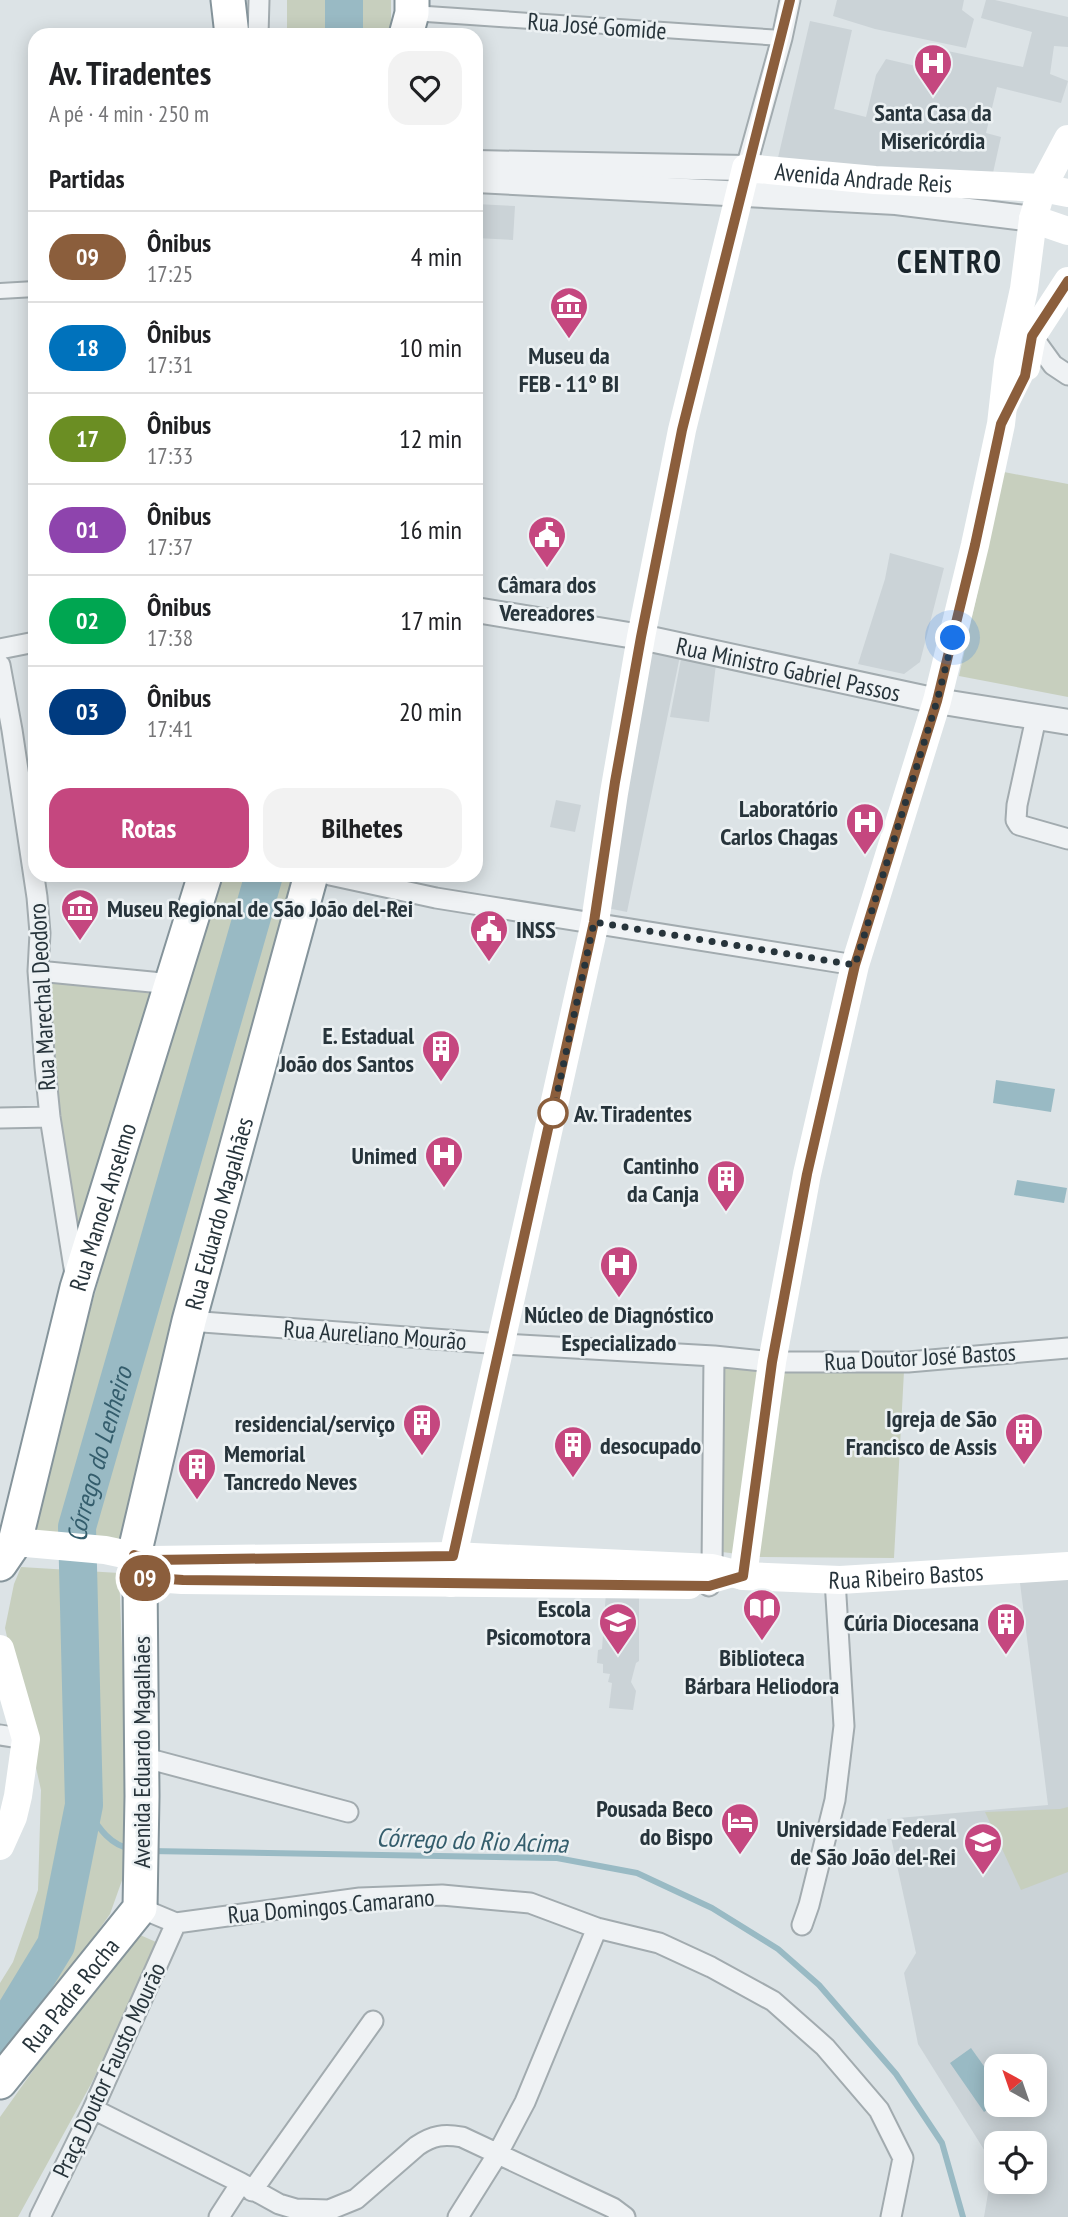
<!DOCTYPE html>
<html lang="pt">
<meta charset="utf-8">
<style>
:root{--surface:#fff;--page:#f2f2f2;--text:#202124;--muted:#757577;--line:#e0e0e0;--accent:#c5477f}
body{margin:0;font-family:"PT Sans Narrow",sans-serif;background:var(--page);color:var(--text);height:100vh;display:flex;flex-direction:column;font-size:26px;white-space:nowrap}
*{box-sizing:border-box;margin:0}
p{font-size:23px;color:var(--muted)}
.icon{flex:none;width:38px;height:38px;fill:none;stroke:currentColor;stroke-width:2;stroke-linecap:round;stroke-linejoin:round}
.map{position:relative;flex:1;overflow:hidden}
.sheet{position:absolute;left:28px;top:28px;width:455px;height:854px;display:flex;flex-direction:column;background:var(--surface);border-radius:21px;box-shadow:0 4px 18px #0003}
.sheet>*{flex:none}
.badge{padding:0 14px;border-radius:23px;font-size:24px;line-height:46px}
.needle{width:46px;rotate:320deg}
.buttons{position:absolute;left:984px;top:2054px;display:grid;gap:14px}
.buttons a{display:grid;place-items:center;width:63px;height:63px;border-radius:14px;background:var(--surface);box-shadow:0 4px 18px #0003;font-size:35px}
.you{position:absolute;width:35px;height:35px;margin:-18px;border:5px solid #fff;border-radius:50%;background:#1a73e8;box-shadow:0 0 0 10px #1a73e833}
.map>.badge{position:absolute;translate:-50% -50%;box-shadow:0 0 0 4px #fff}
h2{padding:0 21px;font-size:26px;line-height:63px}
.round{display:grid;place-items:center;flex:none;width:74px;height:74px;border-radius:21px;background:var(--page)}
.overview{display:flex;align-items:center;justify-content:space-between;height:119px;padding:0 21px}
h1{font-size:33px;font-weight:600;line-height:52px}
.button{display:flex;gap:14px;margin-top:auto;padding:14px 21px}
.button a{flex:1;height:80px;border-radius:21px;background:var(--accent);color:#fff;font-size:28px;font-weight:600;line-height:80px;text-align:center}
.button a+a{background:var(--page);color:var(--text)}
ul{padding:0;list-style:none}
li{display:flex;align-items:center;gap:21px;height:91px;padding:0 21px;border-top:2px solid var(--line)}
li div{flex:1}
li b{display:block;font-size:26px}
li em{font-style:normal}
li .badge{min-width:77px;font-weight:700;text-align:center}
.map>svg:first-child{display:block}
</style>
<div class="map">
<svg width="1068" height="2217" viewBox="0 0 1068 2217">
<rect width="100%" height="100%" fill="#dce3e6"/>
<path fill="#cbd3d7" fill-rule="evenodd" d="M 837,0 L 964,0 L 962,10 L 974,19 L 966,48 L 875,29 L 833,16 Z
M 986,0 L 995,0 L 1068,17 L 1068,47 L 1054,46 L 1050,74 L 1068,81 L 1061,103 L 997,87 L 986,133 L 1001,137 L 988,195 L 777,162 L 810,21 L 852,30 L 834,109 L 866,117 L 876,75 L 886,59 L 920,67 L 929,47 L 1023,67 L 1032,32 L 981,18 Z
M 476,204 L 515,206 L 513,240 L 476,238 Z
M 890,553 L 944,568 L 920,662 L 904,674 L 858,664 L 885,579 Z
M 651,652 L 680,656 L 627,912 L 597,906 Z
M 681,659 L 716,664 L 709,722 L 670,717 Z
M 556,800 L 581,805 L 575,832 L 550,827 Z
M 1068,1577 L 1068,2217 L 984,2217 L 993,2164 L 918,2044 L 904,1973 L 916,1953 L 887,1819 L 1048,1805 L 1020,1583 ZM 996,2067 L 1034,2067 L 1034,2105 L 996,2105 ZM 996,2144 L 1034,2144 L 1034,2182 L 996,2182 Z
M 606,1592 L 639,1594 L 639,1661 L 636,1663 L 631,1682 L 636,1691 L 633,1710 L 609,1708 L 612,1683 L 608,1682 L 610,1674 L 603,1673 L 603,1664 L 597,1663 L 598,1650 L 602,1649 Z"/>
<path fill="#c7cfbe" d="M 287,0 L 391,0 L 391,35 L 287,35 Z
M 1004,472 L 1068,484 L 1068,697 L 959,676 Z
M 212,875 L 310,875 L 122,1542 L 27,1536 Z
M 43,976 L 156,988 L 79,1258 Z
M 721,1368 L 766,1370 L 738,1554 L 722,1552 Z
M 780,1371 L 904,1371 L 894,1558 L 759,1557 Z
M 21,1567 L 119,1573 L 124,1698 L 125,1872 L 110,1914 L 0,2071 L 0,1983 L 13,1962 L 38,1890 L 41,1790 L 5,1628 L 14,1584 Z
M 1068,1807 L 1068,1872 L 1021,1890 L 985,1812 L 1060,1809 Z
M 140,1935 L 156,1942 L 157,1951 L 91,2084 L 18,2217 L 0,2217 L 0,2117 L 126,1940 Z"/>
<path fill="#99bac4" d="M 996,1080 L 1055,1089 L 1051,1112 L 993,1103 Z
M 1017,1180 L 1067,1188 L 1064,1203 L 1014,1195 Z
M 971,2048 L 996,2083 L 996,2104 L 984,2112 L 950,2063 Z"/>
<g fill="none" stroke-linecap="round" stroke-linejoin="round">
<path stroke="#99bac4" stroke-width="6" d="M 84,1805 C 96,1823 108,1846 132,1849
M 149,1851 L 557,1858 L 637,1873 L 712,1908 L 778,1949 L 819,1985 L 896,2074 L 942,2143 L 963,2217"/>
<g stroke="#99bac4" stroke-width="38">
<path d="M 344,0 L 344,35"/>
<path id="s1" d="M 0,2037 L 56,1945 L 84,1805 L 77,1527 L 264,875"/>
</g>
<defs>
<path id="pedestrian" d="M 412,13 L 782,38
M 0,291 L 35,289"/>
<path id="minor" d="M 258,35 L 259,0
M 746,168 L 782,38 L 790,0
M 1032,336 L 1053,365 L 1068,375
M 0,649 L 35,642
M 0,665 L 12,730 L 37,897 L 40,933 L 38,971 L 45,1067 L 50,1117 L 75,1274
M 1036,718 L 1017,805 L 1016,820 L 1019,825 L 1068,839
M 330,875 L 436,898 L 855,965
M 38,971 L 172,984
M 0,1118 L 50,1117
M 189,1321 L 502,1344 L 714,1356 L 772,1362 L 908,1362 L 1068,1348
M 709,1586 L 712,1568 L 714,1356
M 0,1735 L 26,1739
M 142,1757 L 348,1812
M 140,1908 L 176,1923 L 360,1898 L 442,1895 L 530,1903 L 597,1928 L 659,1943 L 711,1967 L 773,2001 L 825,2047 L 879,2110 L 903,2158 L 891,2217
M 802,1925 L 809,1905 L 835,1800 L 844,1726 L 835,1580
M 93,2109 L 241,2183 L 279,2204 L 296,2209 L 329,2210 L 356,2199 L 417,2146 C 433,2135 444,2134 462,2137 L 613,2208 L 625,2217
M 252,2191 L 373,2021
M 40,2217 L 93,2109 L 176,1923
M 219,2217 L 241,2183
M 458,2217 L 497,2155 L 525,2102 L 597,1928"/>
<g id="tertiary">
<path d="M 476,163 L 746,168"/>
<path d="M 476,180 L 896,202 L 1033,219"/>
<path id="s2" d="M 476,610 L 641,637 L 937,701 L 1068,722"/>
</g>
<g id="trunk">
<path d="M 228,0 L 232,35"/>
<path d="M 406,35 L 412,13 L 412,0"/>
<path id="s5" d="M 0,1564 L 15,1542 L 77,1288 L 205,875"/>
<path id="s6" d="M 0,2082 L 140,1908 L 142,1796 L 140,1577 L 134,1555 L 189,1321 L 311,875"/>
</g>
</defs>
<use href="#pedestrian" stroke="#a2abaf" stroke-width="18"/>
<use href="#minor" stroke="#a2abaf" stroke-width="23"/>
<use href="#tertiary" stroke="#a2abaf" stroke-width="28"/>
<use href="#trunk" stroke="#85949b" stroke-width="37"/>
<use href="#pedestrian" stroke="#eff2f4" stroke-width="14"/>
<use href="#minor" stroke="#eff2f4" stroke-width="19"/>
<use href="#tertiary" stroke="#eff2f4" stroke-width="24"/>
<g stroke="#fff" stroke-width="28">
<path d="M 1033,219 L 1068,231"/>
<path d="M 1026,367 L 1032,336 L 1068,281"/>
<path id="s3" d="M 15,1542 L 105,1550 L 152,1560 L 453,1556 L 712,1568 L 743,1576 L 840,1580 L 1068,1566"/>
<path d="M 743,1576 L 772,1362 L 807,1174 L 855,965 L 937,701 L 975,545 L 1001,424 L 1008,362 L 1024,289 L 1033,219 L 1042,188 L 1068,139"/>
<path d="M 140,1577 L 182,1580 L 689,1585"/>
<path id="s4" d="M 451,1583 L 453,1556 L 595,922 L 614,793 L 641,637 L 682,430 L 746,168 L 875,180 L 1042,188 L 1068,193"/>
<path d="M 0,1649 L 26,1739 L 18,1796 L 13,1817 L 0,1846"/>
</g>
<use href="#trunk" stroke="#fff" stroke-width="33"/>
</g>
<g fill="none" stroke-linecap="round" stroke-linejoin="round">
<defs>
<path id="line" d="M 790,0 L 682,430 L 641,637 L 615,782 L 594,922 L 453,1556 L 152,1560 L 134,1555 L 140,1577 L 183,1580 L 709,1586 L 743,1576 L 772,1362 L 807,1174 L 855,965 L 937,701 L 975,545 L 1001,424 L 1025,376 L 1032,336 L 1068,281"/>
</defs>
<use href="#line" stroke="#fff" stroke-width="16"/>
<use href="#line" stroke="#8b5e3c" stroke-width="10"/>
<path stroke="#27343b" stroke-width="7" stroke-dasharray="0 12.6" d="M 553,1113 L 594,922 L 855,965 L 937,701 L 953,638"/>
</g>
<defs>
<symbol id="hospital-pin" viewBox="-11 -11 22 30"><path d="M0 17L-7.5 6A9.5 9.5 0 1 1 7.5 6Z" fill="#c5477f" stroke="#ecf1f3"/><path d="M-5-5h3v3.5h4V-5h3V5h-3V1.5h-4V5h-3Z" fill="#fff"/></symbol>
<symbol id="museum-pin" viewBox="-11 -11 22 30"><path d="M0 17L-7.5 6A9.5 9.5 0 1 1 7.5 6Z" fill="#c5477f" stroke="#ecf1f3"/><path d="M0-6L6-3V-2H-6V-3ZM-5-1h2V3h-2ZM-1-1h2V3h-2ZM3-1h2V3H3ZM-6 4H6V6H-6Z" fill="#fff"/></symbol>
<symbol id="civic-pin" viewBox="-11 -11 22 30"><path d="M0 17L-7.5 6A9.5 9.5 0 1 1 7.5 6Z" fill="#c5477f" stroke="#ecf1f3"/><path d="M-.6-6.5H3V-4.5H.6V-3L4-1V1h2V6H-6V1h2V-1L-.6-3ZM-1.2 2.5V6h2.4V2.5Z" fill="#fff"/></symbol>
<symbol id="building-pin" viewBox="-11 -11 22 30"><path d="M0 17L-7.5 6A9.5 9.5 0 1 1 7.5 6Z" fill="#c5477f" stroke="#ecf1f3"/><path d="M-4-6H4V6H1V3H-1V6H-4ZM-2.5-4.3h1.7v1.8h-1.7ZM.8-4.3h1.7v1.8H.8ZM-2.5-1h1.7V.8h-1.7ZM.8-1h1.7V.8H.8Z" fill="#fff"/></symbol>
<symbol id="library-pin" viewBox="-11 -11 22 30"><path d="M0 17L-7.5 6A9.5 9.5 0 1 1 7.5 6Z" fill="#c5477f" stroke="#ecf1f3"/><path d="M-6-4Q-3-5.5-.7-3.5V5Q-3 3-6 4ZM6-4Q3-5.5 .7-3.5V5Q3 3 6 4Z" fill="#fff"/></symbol>
<symbol id="school-pin" viewBox="-11 -11 22 30"><path d="M0 17L-7.5 6A9.5 9.5 0 1 1 7.5 6Z" fill="#c5477f" stroke="#ecf1f3"/><path d="M0-5L7-2L0 1L-7-2ZM-4 1L0 2.5L4 1V4Q0 6-4 4Z" fill="#fff"/></symbol>
<symbol id="hotel-pin" viewBox="-11 -11 22 30"><path d="M0 17L-7.5 6A9.5 9.5 0 1 1 7.5 6Z" fill="#c5477f" stroke="#ecf1f3"/><path d="M-6-4.5h1.5V1H6V5H4.5V3h-9V5H-6ZM-4 0a1.8 1.8 0 1 1 3.6 0ZM.5 0V-2.5h3Q6-2.5 6 0Z" fill="#fff"/></symbol>
<symbol id="university-pin" viewBox="-11 -11 22 30"><path d="M0 17L-7.5 6A9.5 9.5 0 1 1 7.5 6Z" fill="#c5477f" stroke="#ecf1f3"/><path d="M0-5L7-2L0 1L-7-2ZM-4 1L0 2.5L4 1V4Q0 6-4 4Z" fill="#fff"/></symbol>
</defs>
<g fill-rule="evenodd">
<use href="#hospital-pin" x="911" y="41" width="44" height="60"/>
<use href="#museum-pin" x="547" y="284" width="44" height="60"/>
<use href="#civic-pin" x="525" y="513" width="44" height="60"/>
<use href="#hospital-pin" x="843" y="800" width="44" height="60"/>
<use href="#museum-pin" x="58" y="886" width="44" height="60"/>
<use href="#civic-pin" x="467" y="907" width="44" height="60"/>
<use href="#building-pin" x="419" y="1027" width="44" height="60"/>
<use href="#hospital-pin" x="422" y="1133" width="44" height="60"/>
<use href="#building-pin" x="704" y="1157" width="44" height="60"/>
<use href="#hospital-pin" x="597" y="1243" width="44" height="60"/>
<use href="#building-pin" x="400" y="1401" width="44" height="60"/>
<use href="#building-pin" x="1002" y="1410" width="44" height="60"/>
<use href="#building-pin" x="551" y="1423" width="44" height="60"/>
<use href="#building-pin" x="175" y="1445" width="44" height="60"/>
<use href="#library-pin" x="740" y="1586" width="44" height="60"/>
<use href="#school-pin" x="596" y="1600" width="44" height="60"/>
<use href="#building-pin" x="984" y="1600" width="44" height="60"/>
<use href="#hotel-pin" x="718" y="1800" width="44" height="60"/>
<use href="#university-pin" x="961" y="1820" width="44" height="60"/>
</g>
<circle fill="#fff" stroke="#8b5e3c" stroke-width="3.5" cx="553" cy="1113" r="14"/>
<g text-anchor="middle" dominant-baseline="central" stroke-width="5" stroke-linejoin="round" paint-order="stroke">
<g font-size="24" fill="#27343b" stroke="#ecf1f3">
<text transform="translate(597 26) rotate(4)">Rua José Gomide</text>
<text stroke="none"><textPath href="#s4" startOffset="1564">Avenida Andrade Reis</textPath></text>
<text stroke="none"><textPath href="#s2" startOffset="318">Rua Ministro Gabriel Passos</textPath></text>
<text transform="translate(42 997) rotate(-93)">Rua Marechal Deodoro</text>
<text stroke="none"><textPath href="#s5" startOffset="373">Rua Manoel Anselmo</textPath></text>
<text stroke="none"><textPath href="#s6" startOffset="929">Rua Eduardo Magalhães</textPath></text>
<text transform="translate(375 1335) rotate(4)">Rua Aureliano Mourão</text>
<text transform="translate(920 1357) rotate(-3)">Rua Doutor José Bastos</text>
<text stroke="none"><textPath href="#s3" startOffset="894">Rua Ribeiro Bastos</textPath></text>
<text transform="translate(141 1752) rotate(-90)">Avenida Eduardo Magalhães</text>
<text transform="translate(331 1906) rotate(-5)">Rua Domingos Camarano</text>
<text stroke="none"><textPath href="#s6" startOffset="112">Rua Padre Rocha</textPath></text>
<text transform="translate(109 2070) rotate(-65)">Praça Doutor Fausto Mourão</text>
</g>
<g font-size="24" font-weight="bold" fill="#27343b" stroke="#ecf1f3" text-anchor="end">
<text x="933" y="112" text-anchor="middle">Santa Casa da<tspan x="933" dy="28">Misericórdia</tspan></text>
<text x="569" y="355" text-anchor="middle">Museu da<tspan x="569" dy="28">FEB - 11° BI</tspan></text>
<text x="547" y="584" text-anchor="middle">Câmara dos<tspan x="547" dy="28">Vereadores</tspan></text>
<text x="838" y="808">Laboratório<tspan x="838" dy="28">Carlos Chagas</tspan></text>
<text x="107" y="908" text-anchor="start">Museu Regional de São João del-Rei</text>
<text x="516" y="929" text-anchor="start">INSS</text>
<text x="414" y="1035">E. Estadual<tspan x="414" dy="28">João dos Santos</tspan></text>
<text x="417" y="1155">Unimed</text>
<text x="699" y="1165">Cantinho<tspan x="699" dy="28">da Canja</tspan></text>
<text x="619" y="1314" text-anchor="middle">Núcleo de Diagnóstico<tspan x="619" dy="28">Especializado</tspan></text>
<text x="997" y="1418">Igreja de São<tspan x="997" dy="28">Francisco de Assis</tspan></text>
<text x="395" y="1423">residencial/serviço</text>
<text x="600" y="1445" text-anchor="start">desocupado</text>
<text x="224" y="1453" text-anchor="start">Memorial<tspan x="224" dy="28">Tancredo Neves</tspan></text>
<text x="591" y="1608">Escola<tspan x="591" dy="28">Psicomotora</tspan></text>
<text x="979" y="1622">Cúria Diocesana</text>
<text x="762" y="1657" text-anchor="middle">Biblioteca<tspan x="762" dy="28">Bárbara Heliodora</tspan></text>
<text x="713" y="1808">Pousada Beco<tspan x="713" dy="28">do Bispo</tspan></text>
<text x="956" y="1828">Universidade Federal<tspan x="956" dy="28">de São João del-Rei</tspan></text>
</g>
<g font-size="24" font-weight="bold" fill="#27343b" stroke="#ecf1f3" text-anchor="start">
<text x="574" y="1113">Av. Tiradentes</text>
</g>
<g font-size="26" font-style="italic" fill="#345d6c" stroke="#ecf1f3">
<text stroke="none"><textPath href="#s1" startOffset="604">Córrego do Lenheiro</textPath></text>
<text transform="translate(472 1840) rotate(2)">Córrego do Rio Acima</text>
</g>
<g font-size="32" font-weight="bold" letter-spacing="2" fill="#19252c" stroke="#ecf1f3">
<text x="950" y="261">CENTRO</text>
</g>
</g>
</svg>
<div class="buttons">
<a><svg class="needle" viewBox="-14 -14 28 28"><path d="M0-13l5 13h-10z" fill="#e53935"/><path d="M0 13l5-13h-10z" fill="#757577"/></svg></a>
<a><svg class="icon" aria-label="locate" viewBox="0 0 24 24"><circle cx="12" cy="12" r="6"/><path d="M12 2v4M12 18v4M2 12h4M18 12h4"/></svg></a>
</div>
<div class="you" style="left:953px;top:638px"></div>
<b class="badge" style="left:145px;top:1578px;background:#8b5e3c;color:#fff">09</b>
<section class="sheet">
<div class="overview"><div><h1>Av. Tiradentes</h1><p>A pé · 4 min · 250 m</p></div><a class="round"><svg class="icon" aria-label="heart" viewBox="0 0 24 24"><path d="M12 20l-8-8c-3-5 5-10 8-4 3-6 11-1 8 4z"/></svg></a></div>
<h2>Partidas</h2>
<ul>
<li><span class="badge" style="background:#8b5e3c;color:#fff">09</span><div><b>Ônibus</b><p>17:25</p></div><em>4 min</em></li>
<li><span class="badge" style="background:#0072bc;color:#fff">18</span><div><b>Ônibus</b><p>17:31</p></div><em>10 min</em></li>
<li><span class="badge" style="background:#6b8e23;color:#fff">17</span><div><b>Ônibus</b><p>17:33</p></div><em>12 min</em></li>
<li><span class="badge" style="background:#8e44ad;color:#fff">01</span><div><b>Ônibus</b><p>17:37</p></div><em>16 min</em></li>
<li><span class="badge" style="background:#00a651;color:#fff">02</span><div><b>Ônibus</b><p>17:38</p></div><em>17 min</em></li>
<li><span class="badge" style="background:#003b80;color:#fff">03</span><div><b>Ônibus</b><p>17:41</p></div><em>20 min</em></li>
</ul>
<div class="button"><a>Rotas</a><a>Bilhetes</a></div>
</section>
</div>
